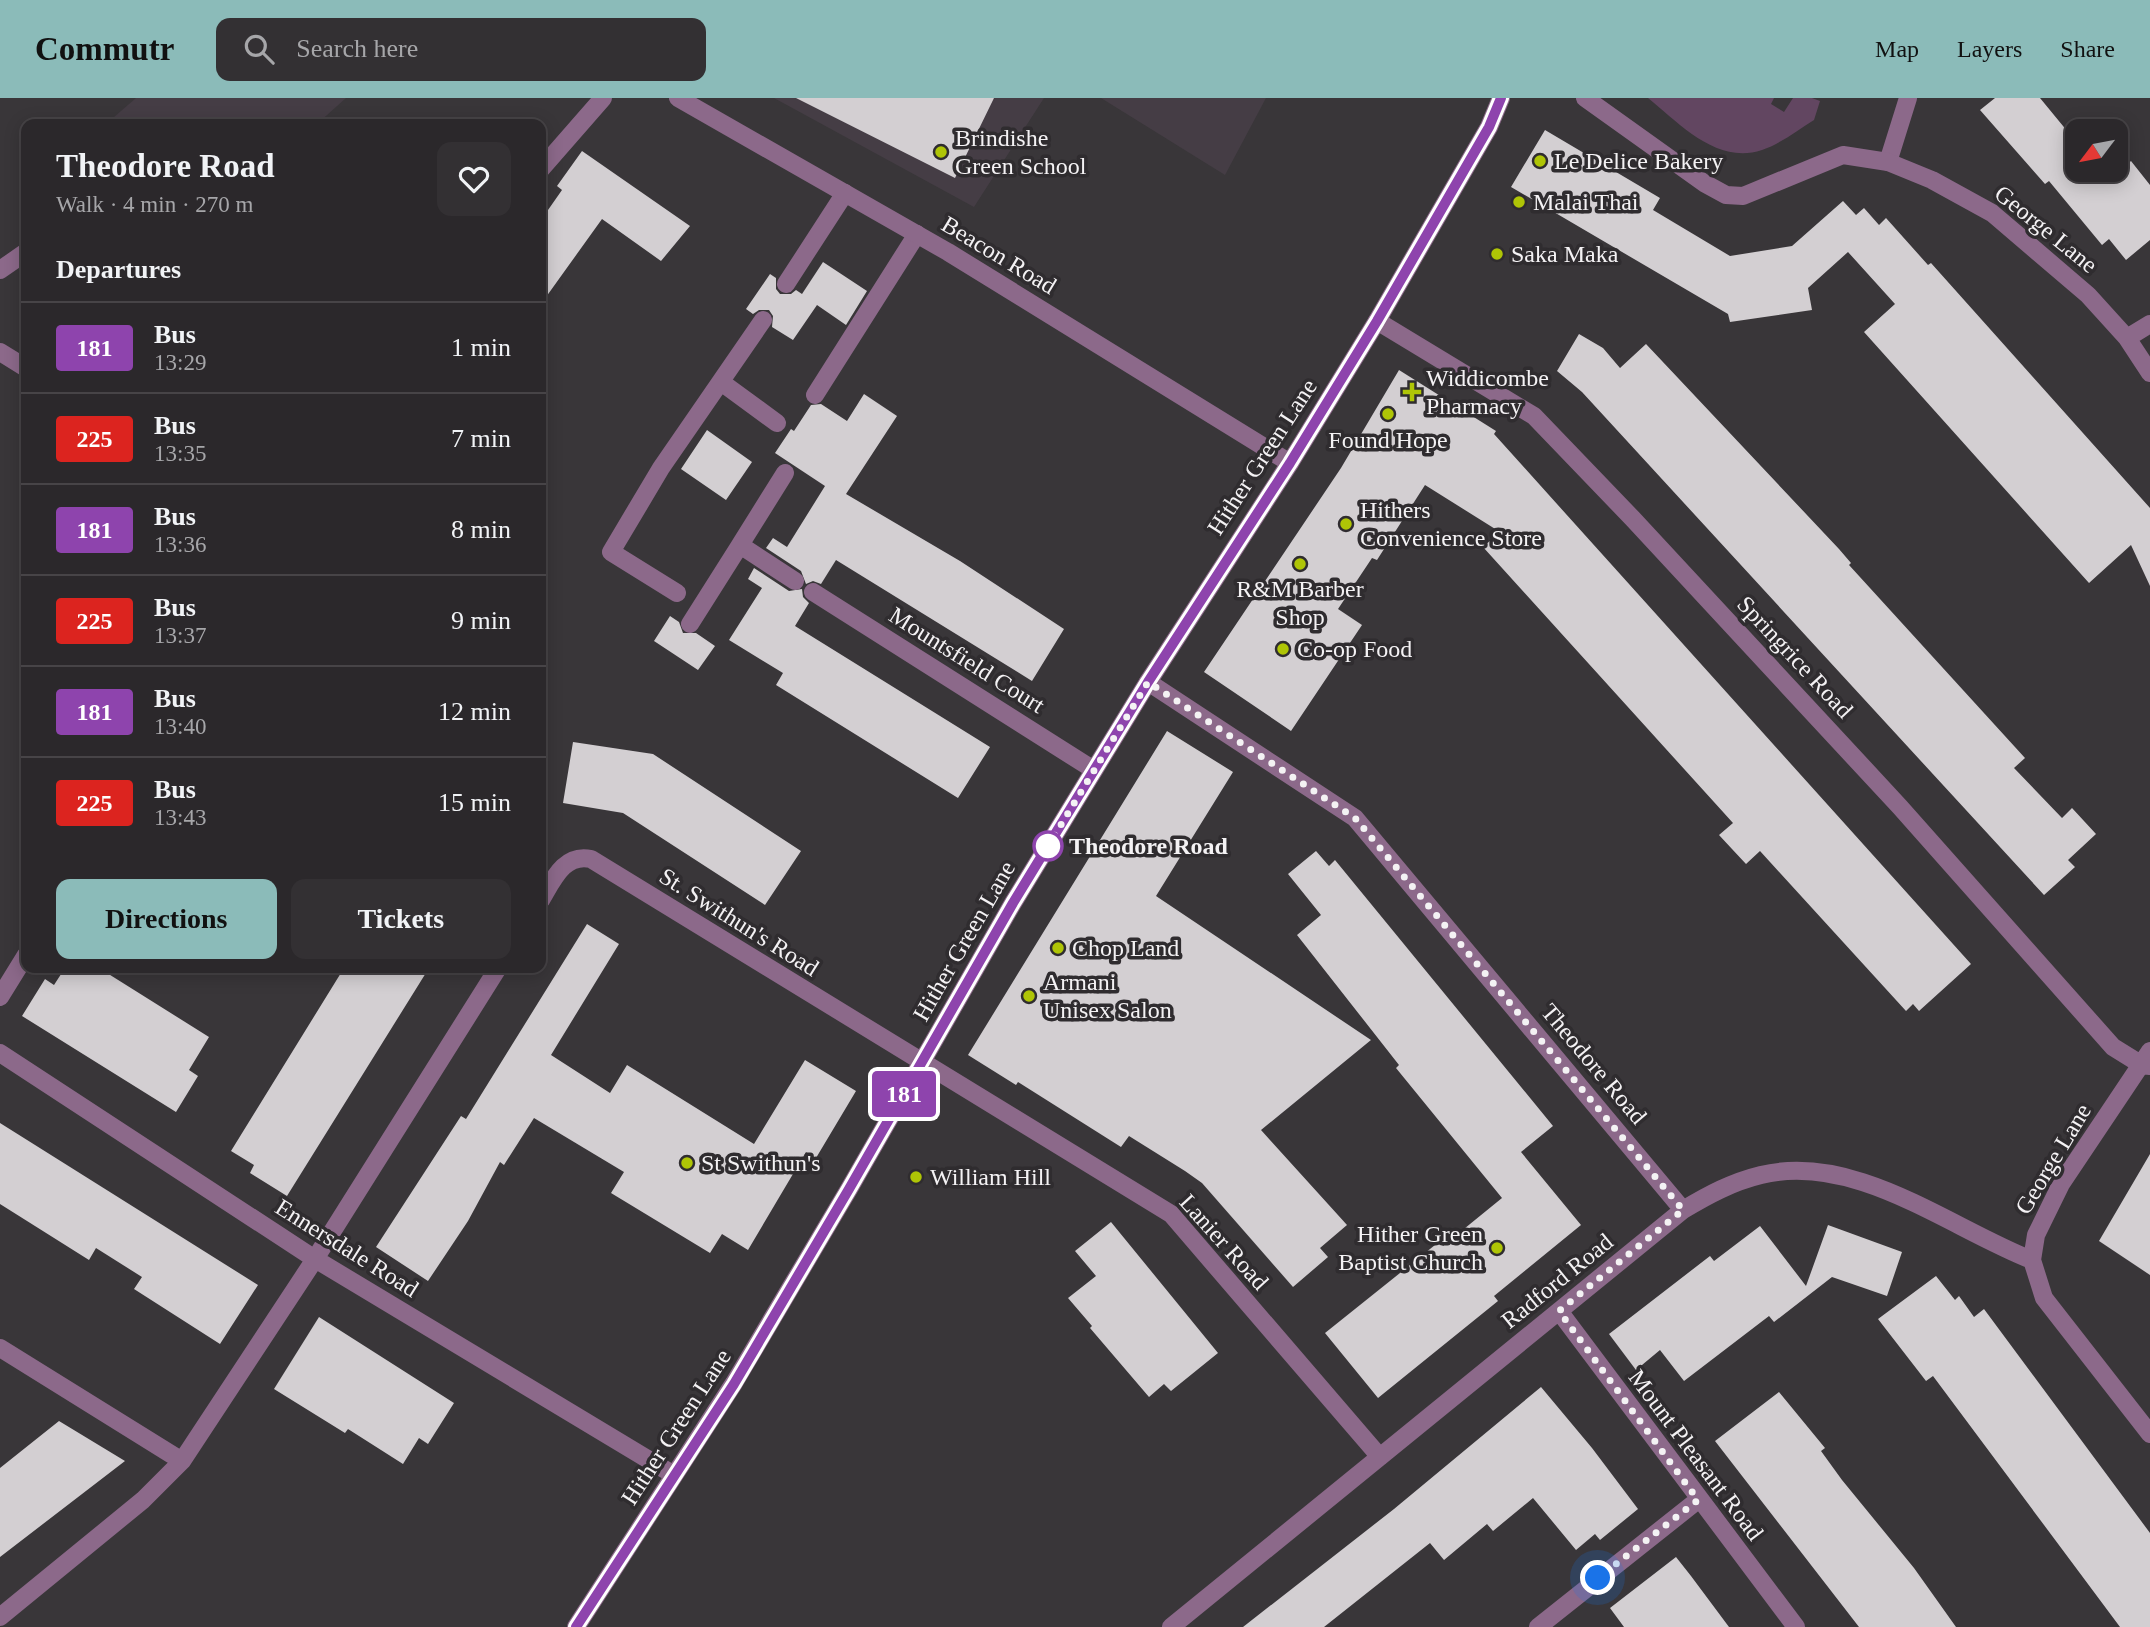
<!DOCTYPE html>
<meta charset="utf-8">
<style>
:root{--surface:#2b282b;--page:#333033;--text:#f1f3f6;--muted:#a6a6a9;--line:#474447;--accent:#8bbbb9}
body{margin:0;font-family:Georgia,serif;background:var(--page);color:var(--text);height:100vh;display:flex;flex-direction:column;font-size:26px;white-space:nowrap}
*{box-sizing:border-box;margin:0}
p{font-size:23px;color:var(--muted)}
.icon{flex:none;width:38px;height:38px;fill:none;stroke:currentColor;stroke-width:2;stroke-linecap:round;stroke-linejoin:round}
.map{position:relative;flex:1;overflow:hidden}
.sheet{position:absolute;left:21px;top:21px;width:525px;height:854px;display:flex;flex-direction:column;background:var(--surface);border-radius:14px;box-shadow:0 4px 18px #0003,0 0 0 2px var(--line)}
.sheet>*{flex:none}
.badge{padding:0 14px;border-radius:5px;font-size:24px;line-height:46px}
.needle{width:46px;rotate:238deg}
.tools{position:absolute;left:2065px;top:21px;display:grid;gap:14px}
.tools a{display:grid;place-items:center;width:63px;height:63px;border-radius:14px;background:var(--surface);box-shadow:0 4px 18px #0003,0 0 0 2px var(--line);font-size:35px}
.you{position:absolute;width:35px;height:35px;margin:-18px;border:5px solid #fff;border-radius:50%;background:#1a73e8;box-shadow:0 0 0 10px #1a73e833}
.map>.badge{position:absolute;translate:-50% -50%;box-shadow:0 0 0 4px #fff}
h2{padding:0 35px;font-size:26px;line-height:63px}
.round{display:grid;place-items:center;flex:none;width:74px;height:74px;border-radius:14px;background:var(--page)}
.headline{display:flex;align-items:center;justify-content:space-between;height:119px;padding:0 35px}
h1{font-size:33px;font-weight:800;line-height:52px}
.primary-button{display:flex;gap:14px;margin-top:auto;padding:14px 35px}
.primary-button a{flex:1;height:80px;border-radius:14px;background:var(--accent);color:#111;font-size:28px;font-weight:800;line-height:80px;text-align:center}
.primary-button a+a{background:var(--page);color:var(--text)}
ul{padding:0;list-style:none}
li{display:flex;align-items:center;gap:21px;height:91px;padding:0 35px;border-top:2px solid var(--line)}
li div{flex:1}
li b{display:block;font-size:26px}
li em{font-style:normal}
li .badge{min-width:77px;font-weight:700;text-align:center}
header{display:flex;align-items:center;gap:42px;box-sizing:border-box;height:98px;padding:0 35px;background:var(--accent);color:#111}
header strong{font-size:33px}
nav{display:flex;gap:38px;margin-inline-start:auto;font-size:24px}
.search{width:490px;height:63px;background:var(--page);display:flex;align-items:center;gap:18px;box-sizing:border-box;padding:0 24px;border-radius:14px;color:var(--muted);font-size:26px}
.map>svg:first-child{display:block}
</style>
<header>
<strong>Commutr</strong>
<div class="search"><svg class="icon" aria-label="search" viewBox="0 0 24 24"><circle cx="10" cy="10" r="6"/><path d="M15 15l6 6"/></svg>Search here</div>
<nav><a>Map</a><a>Layers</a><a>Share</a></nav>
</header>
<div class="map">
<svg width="2150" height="1529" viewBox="0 0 2150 1529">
<rect width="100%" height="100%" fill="#393639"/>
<path fill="#453d45" d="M 136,0 L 346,0 L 317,26 L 106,26 Z
M 774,0 L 1044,0 L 974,109 Z
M 1101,0 L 1266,0 L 1225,77 Z"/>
<path fill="#624661" d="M 1648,0 L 1774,0 L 1771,6 L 1784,14 L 1793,0 L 1812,0 L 1820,3 L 1814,22 C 1798,32 1780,46 1762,52 C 1717,67 1680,26 1648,0 Z"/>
<path fill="#d3cfd2" d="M 796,0 L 994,0 L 955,80 Z
M 1995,0 L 2040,0 L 2077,45 L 2077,72 L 2121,72 L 2131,63 L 2150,87 L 2150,142 L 2126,162 L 2109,141 L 2102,147 L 2049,83 L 2045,86 L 1980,12 Z
M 1545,32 L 1660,100 L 1653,112 L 1730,158 L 1792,148 L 1843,103 L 1856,117 L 1864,110 L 1879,127 L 1886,120 L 1928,167 L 1931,165 L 2150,410 L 2150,488 L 2131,447 L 2089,485 L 1864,234 L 1895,206 L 1848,154 L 1808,190 L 1812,212 L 1730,224 L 1728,216 L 1511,89 Z
M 582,53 L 690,128 L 661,163 L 602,121 L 541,206 L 541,122 L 562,92 L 557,88 Z
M 823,164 L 867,193 L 846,227 L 817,207 L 793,242 L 772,229 L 773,218 L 769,212 L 759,212 L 753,216 L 746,211 L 770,176 L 776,180 L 776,191 L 780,196 L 791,196 L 796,192 L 802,196 Z
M 1579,236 L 1603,250 L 1620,270 L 1646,246 L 1839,451 L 1851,465 L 1849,467 L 2025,660 L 2014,670 L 2062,720 L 2072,710 L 2096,736 L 2068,762 L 2075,769 L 2044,797 L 1582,294 L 1557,273 Z
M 1399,272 L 1496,333 L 1494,336 L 1971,866 L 1919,913 L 1913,906 L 1906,913 L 1760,753 L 1746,766 L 1732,751 L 1719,737 L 1733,725 L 1483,449 L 1500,434 L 1425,387 L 1377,462 L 1372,460 L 1338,511 L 1362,527 L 1291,633 L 1204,574 L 1341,370 Z
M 864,296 L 897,318 L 846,396 L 960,463 L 1064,531 L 1032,583 L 836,462 L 821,486 L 813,483 L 806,486 L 801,473 L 766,450 L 773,440 L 787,449 L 825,388 L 775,355 L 791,331 L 794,333 L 811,307 L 821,306 L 847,323 Z
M 707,332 L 752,364 L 726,402 L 681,371 Z
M 754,470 L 789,493 L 802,491 L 803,499 L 809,505 L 795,528 L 990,649 L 958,700 L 776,587 L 783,575 L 729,542 L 762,490 L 748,481 Z
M 670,518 L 679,524 L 683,535 L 696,535 L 715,548 L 698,572 L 654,543 Z
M 1167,633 L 1233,674 L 1156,798 L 1371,942 L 1261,1032 L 1347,1127 L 1320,1150 L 1328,1159 L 1293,1189 L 1202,1085 L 1185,1073 L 1129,1038 L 1121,1049 L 1018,984 L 1016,987 L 968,957 Z
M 573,644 L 653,656 L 801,753 L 765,807 L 623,715 L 563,705 Z
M 1316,753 L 1329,768 L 1335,762 L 1553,1028 L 1521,1054 L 1581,1127 L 1494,1198 L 1498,1203 L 1378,1300 L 1325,1235 L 1440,1143 L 1443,1148 L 1502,1100 L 1396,970 L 1399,967 L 1297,837 L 1321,817 L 1288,776 Z
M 587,826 L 619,846 L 551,957 L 610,995 L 627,967 L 754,1046 L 805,962 L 856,993 L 816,1060 L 806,1054 L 748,1152 L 722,1136 L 710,1155 L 611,1095 L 624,1074 L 534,1020 L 504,1067 L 500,1064 L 468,1123 L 428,1183 L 376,1149 L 461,1018 L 466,1021 Z
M 65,870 L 99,870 L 209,939 L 189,972 L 198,978 L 176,1014 L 22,918 L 45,881 L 54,887 Z
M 344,870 L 429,870 L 287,1098 L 250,1075 L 254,1067 L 231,1053 Z
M 0,1025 L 258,1187 L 220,1246 L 134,1191 L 142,1179 L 96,1150 L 89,1162 L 0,1106 Z
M 2150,1056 L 2150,1177 L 2099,1143 Z
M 1111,1124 L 1218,1255 L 1171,1293 L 1164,1286 L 1149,1299 L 1090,1230 L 1092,1228 L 1068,1200 L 1096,1178 L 1075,1153 Z
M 1828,1127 L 1902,1154 L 1887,1198 L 1832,1179 L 1774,1224 L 1769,1218 L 1684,1283 L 1660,1252 L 1636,1272 L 1609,1236 L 1710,1158 L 1714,1163 L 1760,1128 L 1806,1188 Z
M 1936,1178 L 1955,1202 L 1959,1198 L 1974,1219 L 1984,1211 L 2150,1435 L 2150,1529 L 2120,1529 L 1933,1278 L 1926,1283 L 1878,1221 Z
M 319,1219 L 454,1305 L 428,1346 L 419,1340 L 403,1366 L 348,1331 L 345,1335 L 274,1291 Z
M 1541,1289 L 1592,1350 L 1638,1411 L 1600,1442 L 1595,1436 L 1576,1452 L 1533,1400 L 1493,1433 L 1487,1426 L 1444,1462 L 1430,1445 L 1324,1529 L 1243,1529 L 1394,1411 Z
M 1779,1294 L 1825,1350 L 1821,1353 L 1842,1382 L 1914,1470 L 1956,1529 L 1859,1529 L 1715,1343 Z
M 59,1323 L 125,1363 L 0,1459 L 0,1370 Z
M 1676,1459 L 1691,1478 L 1729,1529 L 1624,1529 L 1610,1510 Z"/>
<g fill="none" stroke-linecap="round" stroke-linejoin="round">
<path stroke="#8c698a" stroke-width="18" d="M 1888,64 L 1908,0
M 0,172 L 26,154
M 786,186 L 845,95
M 0,254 L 26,270
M 721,284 L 777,325
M 815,297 L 917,136
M 677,495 L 611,454 L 661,370 L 763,222"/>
<path stroke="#8c698a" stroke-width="18" d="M 678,0 L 948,154 L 1290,365
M 1585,0 L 1704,85 L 1726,97 L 1743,98 L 1843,57 L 1888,64 L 1932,82 L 1992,115 L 2088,197 L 2127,240 L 2150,275
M 541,71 L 603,0
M 1377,223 L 1534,318 L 1633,421 L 1900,709 L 2113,949 L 2142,967 L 2150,968
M 2127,240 L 2150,226
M 740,447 L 785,375
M 813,494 L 1094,672
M 690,526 L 740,447 L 795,483
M 1148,584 L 1355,720 L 1683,1112
M 541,802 C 553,782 564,755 591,761 L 1171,1116 L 1380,1359
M 0,899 L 26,857
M 2150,953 L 2061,1086 L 2036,1137 L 2032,1162 L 2044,1200 L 2150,1336
M 0,955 L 315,1161 L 674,1377
M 1559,1213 L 1796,1529
M 0,1250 L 182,1363
M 0,1519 L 143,1402 L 182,1363 L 315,1161 L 498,870
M 1171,1529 L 1683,1112 C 1708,1097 1732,1084 1761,1077 C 1855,1054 1950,1130 2032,1162
M 1538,1529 L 1698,1402"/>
<path stroke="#8c698a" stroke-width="18" d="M 576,1529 L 734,1285 L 849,1091 L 1013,805 L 1148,584 L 1290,365 L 1377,223 L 1489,29 L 1501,0"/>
</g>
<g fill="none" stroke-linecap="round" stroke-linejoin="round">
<defs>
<path id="line" d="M 576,1529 L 734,1286 L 849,1091 L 1013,805 L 1148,584 L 1290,365 L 1377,223 L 1489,29 L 1501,0"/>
</defs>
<use href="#line" stroke="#fff" stroke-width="16"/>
<use href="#line" stroke="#8e44ad" stroke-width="10"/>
<path stroke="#f4f2f4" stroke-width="7" stroke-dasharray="0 12.6" d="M 1048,748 L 1148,584 L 1355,720 L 1683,1112 L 1559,1213 L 1698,1402 L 1598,1480"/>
</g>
<g fill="#afc506" stroke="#2f2c2f" stroke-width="2.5">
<circle cx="941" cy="54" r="7"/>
<circle cx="1540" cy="63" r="7"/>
<circle cx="1519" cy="104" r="7"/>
<circle cx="1497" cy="156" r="7"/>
<path d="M1408.5 283.5h7v7h7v7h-7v7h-7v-7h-7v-7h7z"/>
<circle cx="1388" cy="316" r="7"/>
<circle cx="1346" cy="426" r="7"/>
<circle cx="1300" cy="466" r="7"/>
<circle cx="1283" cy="551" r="7"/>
<circle cx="1058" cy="850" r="7"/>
<circle cx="1029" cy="898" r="7"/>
<circle cx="687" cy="1065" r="7"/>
<circle cx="916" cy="1079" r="7"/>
<circle cx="1497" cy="1150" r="7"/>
</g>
<circle fill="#fff" stroke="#8e44ad" stroke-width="3.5" cx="1048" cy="748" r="14"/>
<g text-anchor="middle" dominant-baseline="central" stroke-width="7" stroke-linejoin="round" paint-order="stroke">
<g font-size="24" fill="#f4f2f4" stroke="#2f2c2f" text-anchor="start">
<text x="955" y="40">Brindishe<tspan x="955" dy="28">Green School</tspan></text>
<text x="1554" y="63">Le Delice Bakery</text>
<text x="1533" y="104">Malai Thai</text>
<text x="1511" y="156">Saka Maka</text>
<text x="1426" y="280">Widdicombe<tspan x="1426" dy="28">Pharmacy</tspan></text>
<text x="1388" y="342" text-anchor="middle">Found Hope</text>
<text x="1360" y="412">Hithers<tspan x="1360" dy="28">Convenience Store</tspan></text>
<text x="1300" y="491" text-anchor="middle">R&amp;M Barber<tspan x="1300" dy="28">Shop</tspan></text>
<text x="1297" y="551">Co-op Food</text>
<text x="1072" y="850">Chop Land</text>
<text x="1043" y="884">Armani<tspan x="1043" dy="28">Unisex Salon</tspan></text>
<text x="701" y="1065">St Swithun's</text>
<text x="930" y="1079">William Hill</text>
<text x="1483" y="1136" text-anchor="end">Hither Green<tspan x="1483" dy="28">Baptist Church</tspan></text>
</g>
<g font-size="24" fill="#f4f2f4" stroke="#2f2c2f">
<text transform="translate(2046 131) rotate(39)">George Lane</text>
<text transform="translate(999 157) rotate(31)">Beacon Road</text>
<text transform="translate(1262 359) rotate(-57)">Hither Green Lane</text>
<text transform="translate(1795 559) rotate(47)">Springrice Road</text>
<text transform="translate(967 562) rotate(32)">Mountsfield Court</text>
<text transform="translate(739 824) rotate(32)">St. Swithun's Road</text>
<text transform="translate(964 843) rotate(-60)">Hither Green Lane</text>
<text transform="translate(1594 966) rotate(50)">Theodore Road</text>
<text transform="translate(2053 1061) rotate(-59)">George Lane</text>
<text transform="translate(1224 1144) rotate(48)">Lanier Road</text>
<text transform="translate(347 1150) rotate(32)">Ennersdale Road</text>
<text transform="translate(1557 1183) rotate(-39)">Radford Road</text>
<text transform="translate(676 1329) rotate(-57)">Hither Green Lane</text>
<text transform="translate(1696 1357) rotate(53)">Mount Pleasant Road</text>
</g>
<g font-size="24" font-weight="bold" fill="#f4f2f4" stroke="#2f2c2f" text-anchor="start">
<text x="1069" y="748">Theodore Road</text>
</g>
</g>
</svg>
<div class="tools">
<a><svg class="needle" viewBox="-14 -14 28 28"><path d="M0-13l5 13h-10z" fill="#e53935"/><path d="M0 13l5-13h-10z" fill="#a6a6a9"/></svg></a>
</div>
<div class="you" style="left:1598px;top:1480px"></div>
<b class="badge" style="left:904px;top:996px;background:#8e44ad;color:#fff">181</b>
<section class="sheet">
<div class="headline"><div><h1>Theodore Road</h1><p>Walk · 4 min · 270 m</p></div><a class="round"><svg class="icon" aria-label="heart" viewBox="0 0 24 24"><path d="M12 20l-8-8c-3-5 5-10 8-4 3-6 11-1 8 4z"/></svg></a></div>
<h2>Departures</h2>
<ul>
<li><span class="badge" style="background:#8e44ad;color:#fff">181</span><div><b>Bus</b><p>13:29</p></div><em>1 min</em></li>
<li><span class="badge" style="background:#dc241f;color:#fff">225</span><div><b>Bus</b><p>13:35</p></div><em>7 min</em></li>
<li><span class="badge" style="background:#8e44ad;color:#fff">181</span><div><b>Bus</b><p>13:36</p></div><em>8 min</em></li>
<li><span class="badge" style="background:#dc241f;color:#fff">225</span><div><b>Bus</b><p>13:37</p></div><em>9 min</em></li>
<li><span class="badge" style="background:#8e44ad;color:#fff">181</span><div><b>Bus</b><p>13:40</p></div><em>12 min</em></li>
<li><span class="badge" style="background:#dc241f;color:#fff">225</span><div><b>Bus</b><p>13:43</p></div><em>15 min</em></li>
</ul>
<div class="primary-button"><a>Directions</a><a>Tickets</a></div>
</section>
</div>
